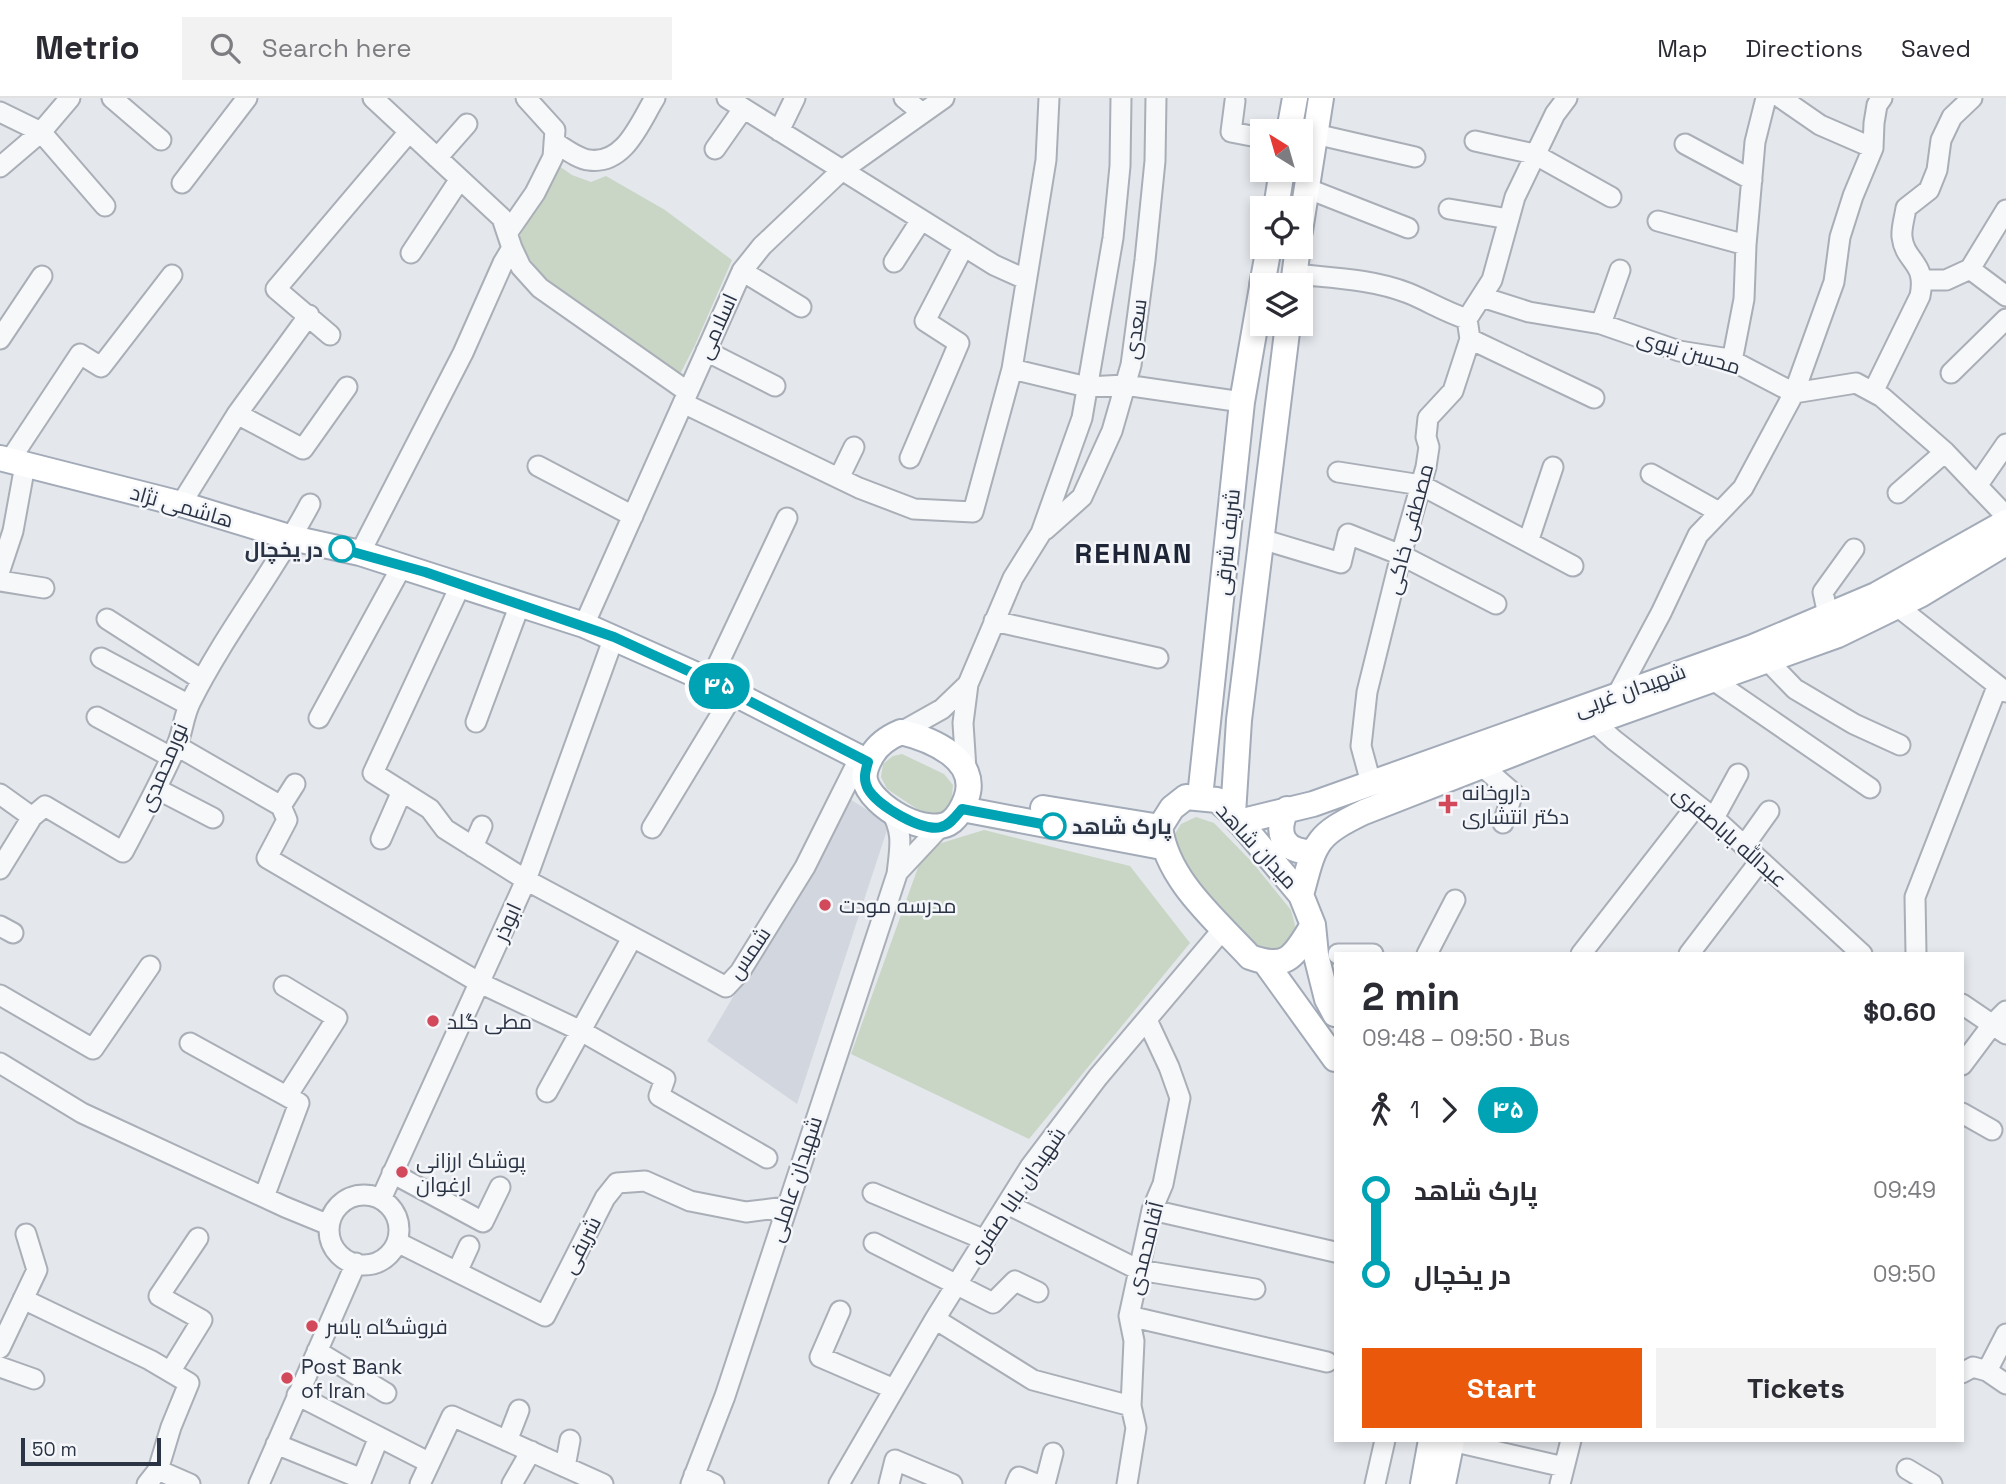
<!DOCTYPE html>
<meta charset="utf-8">
<style>
:root{--surface:#fff;--page:#f2f2f3;--text:#2b2b33;--muted:#7c7c81;--line:#e1e1e2;--accent:#ea580c}
body{margin:0;font-family:"Space Grotesk",Cairo,sans-serif;background:var(--page);color:var(--text);height:100vh;display:flex;flex-direction:column;font-size:26px;white-space:nowrap}
*{box-sizing:border-box;margin:0}
p{font-size:23px;color:var(--muted)}
.icon{flex:none;width:38px;height:38px;fill:none;stroke:currentColor;stroke-width:2;stroke-linecap:round;stroke-linejoin:round}
.map{position:relative;flex:1;overflow:hidden}
.drawer{position:absolute;left:1334px;top:854px;width:630px;height:490px;display:flex;flex-direction:column;background:var(--surface);border-radius:0px;box-shadow:0 4px 10px #0003}
.drawer>*{flex:none}
.badge{padding:0 14px;border-radius:23px;font-size:24px;line-height:46px}
.needle{width:46px;rotate:323deg}
.buttons{position:absolute;left:1250px;top:21px;display:grid;gap:14px}
.buttons a{display:grid;place-items:center;width:63px;height:63px;border-radius:0px;background:var(--surface);box-shadow:0 4px 10px #0003;font-size:35px}
.scale{position:absolute;left:21px;bottom:18px;width:140px;box-sizing:border-box;padding-left:7px;border:4px solid #2b3445;border-top:0;font-size:19px;line-height:24px;white-space:nowrap;color:#2b3445;-webkit-text-stroke:5px #f4f6f9;paint-order:stroke}
.map>.badge{position:absolute;translate:-50% -50%;box-shadow:0 0 0 4px #fff}
.legs{display:flex;align-items:center;gap:10px;height:77px;padding:0 28px;font-size:23px}
.legs p{margin-inline-start:auto}
.overview{display:flex;align-items:center;justify-content:space-between;height:119px;padding:0 28px}
h1{font-size:38px;font-weight:700;line-height:52px}
.primary-button{display:flex;gap:14px;margin-top:auto;padding:14px 28px}
.primary-button a{flex:1;height:80px;border-radius:0px;background:var(--accent);color:#fff;font-size:28px;font-weight:700;line-height:80px;text-align:center}
.primary-button a+a{background:var(--page);color:var(--text)}
ul{padding:0 28px;list-style:none}
li{display:flex;align-items:center;gap:24px;height:84px;font-size:26px}
li i{display:grid;place-items:center;width:10px;height:100%;margin:0 9px;background:currentColor}
li i::after{content:'';width:18px;height:18px;margin:-9px;border:5px solid;border-radius:50%;background:var(--surface)}
li p{margin-inline-start:auto}
li:first-child i{background:linear-gradient(#0000 50%,currentColor 0)}
li:last-child i{background:linear-gradient(currentColor 50%,#0000 0)}
header{display:flex;align-items:center;gap:42px;box-sizing:border-box;height:98px;padding:0 35px;background:var(--surface);border-bottom:2px solid var(--line)}
header strong{font-size:33px}
nav{display:flex;gap:38px;margin-inline-start:auto;font-size:24px}
.search{width:490px;height:63px;background:var(--page);display:flex;align-items:center;gap:18px;box-sizing:border-box;padding:0 24px;border-radius:0px;color:var(--muted);font-size:26px}
.map>svg:first-child{display:block}
</style>
<header>
<strong>Metrio</strong>
<div class="search"><svg class="icon" aria-label="search" viewBox="0 0 24 24"><circle cx="10" cy="10" r="6"/><path d="M15 15l6 6"/></svg>Search here</div>
<nav><a>Map</a><a>Directions</a><a>Saved</a></nav>
</header>
<div class="map">
<svg width="2006" height="1386" viewBox="0 0 2006 1386">
<rect width="100%" height="100%" fill="#e4e7ec"/>
<path fill="#d2d6de" d="M 850,701 L 889,726 L 797,1006 L 707,943 Z"/>
<path fill="#c9d6c5" d="M 559,68 L 572,77 L 591,84 L 606,78 L 665,112 L 732,162 L 695,247 L 679,278 C 660,263 640,246 620,232 C 583,207 534,184 519,139 Z
M 902,656 L 944,676 L 953,687 L 952,698 L 948,712 L 935,717 L 923,715 L 887,691 L 881,679 L 883,666 L 893,658 Z
M 1196,719 L 1214,725 L 1252,764 L 1291,812 L 1296,831 C 1286,852 1283,859 1258,853 L 1186,773 L 1173,739 L 1181,726 Z
M 984,732 L 1130,768 L 1190,845 L 1029,1041 L 851,956 L 925,750 Z"/>
<g fill="none" stroke-linecap="round" stroke-linejoin="round">
<defs>
<path id="minor" d="M 112,0 L 161,42
M 373,0 L 502,120 L 512,150 L 521,169 L 540,190 L 688,294
M 727,0 L 994,167 L 1025,181
M 904,0 L 922,15
M 1781,0 L 1820,27 L 1873,50
M 1235,3 L 1231,34 L 1262,40
M 0,14 L 41,34 L 105,108
M 779,33 L 795,0
M 1315,36 L 1415,59
M 1475,43 L 1534,56 L 1611,99
M 554,44 C 564,50 578,61 589,62 C 625,67 640,24 655,0
M 1685,46 L 1752,82
M 715,51 L 743,11
M 437,60 L 467,26
M 0,69 L 41,34 L 70,0
M 182,85 L 247,0
M 1306,90 L 1408,130
M 1449,111 L 1509,121
M 1658,123 L 1746,147
M 508,134 L 535,95 L 553,59 L 555,32 L 526,0
M 411,155 L 460,81
M 894,164 L 921,122
M 1970,171 L 2006,198
M 742,173 L 801,209
M 1295,176 C 1332,180 1372,181 1408,195 C 1428,203 1445,214 1467,221
M 1923,182 L 1946,182 L 1970,171 L 2006,112
M 1482,199 L 1529,214 L 1601,226 L 1679,253 L 1729,261 L 1794,295 L 1743,390 L 1698,437 L 1661,515 L 1617,597
M 1601,226 L 1620,172
M 330,237 L 276,191 L 409,34
M 0,241 L 42,178
M 1470,241 L 1594,300
M 706,253 L 775,288
M 1732,263 L 1744,201 L 1746,147 L 1755,44 L 1766,0
M 1012,271 L 1087,289 L 1125,287 L 1242,304
M 1951,275 L 2006,221
M 1873,294 L 1920,198 C 1927,163 1905,165 1902,139 C 1901,130 1905,118 1906,110 L 1929,92 L 1937,72 L 1941,42 L 1952,19 L 1972,0
M 1794,295 L 1834,184 L 1840,139 L 1853,98 L 1873,50 L 1874,25 L 1877,7 L 1882,0
M 1794,295 L 1856,285 L 1882,299 L 1945,354 L 2006,418
M 683,305 L 859,390 L 914,411 L 973,414 L 1012,271 L 1046,62 L 1049,0
M 237,316 L 303,351 L 347,289
M 910,360 L 959,245 L 925,223 L 964,148
M 10,362 L 80,256 L 101,269 L 172,177
M 538,368 L 633,418
M 1338,374 L 1421,387 L 1573,468
M 1651,376 L 1719,414
M 839,380 L 854,349
M 1977,388 L 2006,346
M 1898,395 L 1945,354
M 181,406 L 237,316 L 309,217
M 1045,432 L 1082,399 L 1112,333 L 1131,267 L 1145,162 L 1155,63 L 1156,0
M 1261,441 L 1341,465 L 1348,436 L 1401,457 L 1496,506
M 1528,444 L 1553,369
M 360,455 L 463,255 L 503,165 L 512,150
M 0,472 L 13,433 L 25,367
M 0,483 L 44,490
M 461,486 L 373,675 L 430,711 L 445,731 L 526,782 L 726,889 L 740,874 L 805,769 L 860,659
M 1897,508 L 2006,594
M 1828,517 L 1823,494 L 1854,451
M 107,521 L 202,582
M 994,523 L 1158,560
M 584,527 L 742,173 L 762,148 L 841,73 L 944,0
M 101,560 L 189,607
M 1767,562 L 1795,591 L 1854,626 L 1900,647
M 1713,582 L 1870,690
M 710,583 L 787,420
M 97,619 L 171,659
M 319,620 L 402,468
M 476,624 L 520,506
M 1594,624 L 1614,642 L 1714,720 L 1862,856
M 901,634 L 942,611 L 968,586
M 177,648 L 281,708 L 287,722 L 267,760 L 480,885 L 581,933 L 665,981 L 659,998 L 767,1060
M 1482,668 L 1513,695 L 1503,725
M 966,671 L 963,625 L 968,586 L 1013,480 L 1041,435 L 1082,320 L 1113,140 L 1120,68 L 1121,0
M 1371,685 L 1361,648 L 1367,594 L 1401,457 L 1426,369 L 1429,349 L 1426,339 L 1428,320 L 1453,293 L 1470,241 L 1467,221 L 1492,182 L 1515,99 L 1555,16 L 1567,0
M 157,691 L 213,720
M 0,696 L 32,719
M 281,708 L 295,686
M 1714,720 L 1738,676
M 652,730 L 734,595
M 381,741 L 402,693
M 1744,748 L 1769,713
M 473,749 L 482,728
M 0,771 L 32,719 L 45,708 L 123,754 C 141,720 160,685 176,649 C 183,635 183,618 191,603 C 225,535 274,474 310,406
M 897,775 L 940,729
M 0,828 L 13,835
M 1338,856 L 1373,856
M 1427,856 L 1455,802
M 1581,856 L 1697,707
M 1689,856 L 1760,763
M 1916,856 L 1915,799 L 1997,589
M 284,888 L 337,920 L 287,998
M 0,897 L 93,951 L 150,868
M 1962,906 L 2006,936
M 190,945 L 299,1005 L 264,1099
M 0,965 L 82,1015 L 285,1109 L 329,1127
M 1962,967 L 1992,927 L 2006,913
M 547,994 L 632,840
M 1962,1015 L 1992,1032
M 392,1075 L 483,1124 L 500,1089
M 873,1095 L 985,1142
M329 1132a35 35 0 1 1 70 0a35 35 0 1 1-70 0Z
M 381,1101 L 526,782 L 614,539
M 1007,1106 L 1139,1172 L 1255,1191
M 1152,1112 L 1335,1154
M 397,1144 L 545,1218 L 605,1100 L 617,1085 L 645,1083 L 690,1103 L 746,1114 L 786,1109
M 874,1145 L 993,1205 L 1015,1183 L 1038,1194
M 457,1174 L 469,1148
M 23,1201 L 150,1262 L 189,1285 L 171,1329 L 158,1372 L 147,1386
M 840,1213 L 820,1259 L 894,1291
M 1129,1218 L 1327,1264
M 935,1221 L 1033,1282 L 1131,1308
M 0,1250 L 37,1172 L 26,1136
M 317,1253 L 386,1295
M 0,1269 L 34,1281
M 1987,1273 L 2006,1236
M 170,1274 L 202,1222 L 159,1198 L 198,1140
M 1962,1275 L 1973,1269 L 1987,1273 L 2006,1286
M 297,1297 L 430,1365
M 507,1343 L 519,1312
M 1460,1345 L 1564,1369
M 276,1346 L 362,1381
M 565,1369 L 570,1342
M 1907,1371 L 1932,1386
M 158,1372 L 190,1386
M 694,1377 L 714,1386
M 259,1386 L 356,1165
M 360,1386 L 379,1339
M 420,1386 L 452,1318 L 603,1386
M 512,1386 L 531,1353
M 691,1386 L 725,1298 L 897,776 C 900,749 904,735 890,711
M 839,1386 L 935,1221 L 1030,1069 L 1098,979 L 1224,830
M 889,1386 L 895,1362 L 952,1386
M 1016,1386 L 1019,1379 L 1036,1386
M 1045,1386 L 1053,1355
M 1127,1386 L 1136,1330 L 1131,1308 L 1134,1243 L 1129,1218 L 1152,1112 L 1163,1086 L 1180,1000 L 1169,969 L 1147,922
M 1375,1386 L 1385,1342
M 1560,1386 L 1571,1342"/>
<path id="major" d="M 1289,33 L 1295,0
M 1276,110 L 1282,72
M 1300,133 L 1321,0
M 1262,187 L 1269,149
M 1293,187 L 1298,149
M 0,360 L 181,406 L 292,440 L 360,455 L 584,527 L 710,583 L 868,664
M 901,634 C 931,641 981,662 966,701 C 963,709 959,717 952,723 C 929,742 870,708 865,682 C 863,673 868,664 872,657 C 879,645 889,639 901,634 Z
M 1200,699 L 1242,304 L 1262,189
M 1043,710 L 1160,729
M 962,711 L 1162,749
M 1287,711 C 1274,736 1284,754 1312,754
M 1233,716 L 1239,622 L 1288,226
M 1239,724 L 1313,706 L 1753,549 L 1876,497 L 2006,424
M 1301,797 C 1315,745 1314,738 1364,714 L 1594,624 L 1838,537 L 1920,497 L 2006,445
M 1313,827 C 1294,857 1289,873 1250,859 C 1215,821 1167,782 1160,729 L 1172,710 L 1186,699 L 1217,702 L 1233,716 L 1301,797 L 1313,827 L 1316,857 L 1327,901 L 1335,916
M 1265,864 L 1335,961
M 1423,1386 L 1431,1342
M 1443,1386 L 1452,1342"/>
</defs>
<use href="#minor" stroke="#a9aeb7" stroke-width="23"/>
<use href="#major" stroke="#a3abb8" stroke-width="28"/>
<use href="#minor" stroke="#f7f8fa" stroke-width="19"/>
<use href="#major" stroke="#fff" stroke-width="24"/>
</g>
<g fill="none" stroke-linecap="round" stroke-linejoin="round">
<defs>
<path id="line-1" d="M 342,451 L 425,474 L 614,539 L 710,583 L 868,664 C 865,674 863,682 868,691 C 878,708 922,734 941,729 C 950,727 956,718 962,711 L 1053,728"/>
</defs>
<use href="#line-1" stroke="#fff" stroke-width="16"/>
<use href="#line-1" stroke="#00a3b4" stroke-width="10"/>
</g>
<g fill="#fff" stroke="#00a3b4" stroke-width="3.5">
<circle cx="342" cy="451" r="12"/>
<circle cx="1053" cy="728" r="12"/>
</g>
<g fill="#d1495b" stroke="#f4f6f9" stroke-width="2.5">
<path d="M1444.5 695.5h7v7h7v7h-7v7h-7v-7h-7v-7h7z"/>
<circle cx="825" cy="807" r="7"/>
<circle cx="433" cy="923" r="7"/>
<circle cx="402" cy="1074" r="7"/>
<circle cx="312" cy="1228" r="7"/>
<circle cx="287" cy="1280" r="7"/>
</g>
<g text-anchor="middle" dominant-baseline="central" stroke-width="5" stroke-linejoin="round" paint-order="stroke">
<g font-size="21" fill="#2b3445" stroke="#f4f6f9">
<text transform="translate(717 228) rotate(-66)">اسلامی</text>
<text transform="translate(1135 231) rotate(-82)">سعدی</text>
<text transform="translate(1689 254) rotate(17)">محسن نبوی</text>
<text transform="translate(182 408) rotate(16)">هاشمی نژاد</text>
<text transform="translate(1409 431) rotate(-75)">مصطفی خاکی</text>
<text transform="translate(1227 444) rotate(-84)">شریف شرقی</text>
<text transform="translate(1630 592) rotate(-20)">شهیدان غربی</text>
<text transform="translate(163 669) rotate(-67)">نورمحمدی</text>
<text transform="translate(1730 738) rotate(41)">عبدالله باباصفری</text>
<text transform="translate(1257 748) rotate(47)">میدان شاهد</text>
<text transform="translate(507 824) rotate(-66)">ابوذر</text>
<text transform="translate(749 855) rotate(-56)">شمس</text>
<text transform="translate(795 1081) rotate(-72)">شهیدان عاملی</text>
<text transform="translate(1016 1097) rotate(-56)">شهیدان بابا صفری</text>
<text transform="translate(581 1147) rotate(-63)">شریفی</text>
<text transform="translate(1145 1150) rotate(-76)">آقامحمدی</text>
</g>
<g font-size="21" font-weight="bold" fill="#2b3445" stroke="#f4f6f9" text-anchor="end">
<text x="323" y="451">در یخچال</text>
<text x="1072" y="728" text-anchor="start">پارک شاهد</text>
</g>
<g font-size="21" fill="#2b3445" stroke="#f4f6f9" text-anchor="start">
<text x="1462" y="694">داروخانه<tspan x="1462" dy="24">دکتر انتشاری</tspan></text>
<text x="839" y="807">مدرسه مودت</text>
<text x="447" y="923">مطی گلد</text>
<text x="416" y="1062">پوشاک ارزانی<tspan x="416" dy="24">ارغوان</tspan></text>
<text x="326" y="1228">فروشگاه یاسر</text>
<text x="301" y="1268">Post Bank<tspan x="301" dy="24">of Iran</tspan></text>
</g>
<g font-size="28" font-weight="bold" letter-spacing="2" fill="#1d2536" stroke="#f4f6f9">
<text x="1134" y="455">REHNAN</text>
</g>
</g>
</svg>
<div class="buttons">
<a><svg class="needle" viewBox="-14 -14 28 28"><path d="M0-13l5 13h-10z" fill="#e53935"/><path d="M0 13l5-13h-10z" fill="#7c7c81"/></svg></a>
<a><svg class="icon" aria-label="locate" viewBox="0 0 24 24"><circle cx="12" cy="12" r="6"/><path d="M12 2v4M12 18v4M2 12h4M18 12h4"/></svg></a>
<a><svg class="icon" aria-label="layers" viewBox="0 0 24 24"><path d="M12 4l9 5-9 5-9-5zM3 14l9 5 9-5"/></svg></a>
</div>
<div class="scale">50 m</div>
<b class="badge" style="left:719px;top:588px;background:#00a3b4;color:#fff">۴۵</b>
<section class="drawer">
<div class="overview"><div><h1>2 min</h1><p>09:48 – 09:50 · Bus</p></div><b>$0.60</b></div>
<div class="legs"><svg class="icon" aria-label="walk" viewBox="0 0 24 24"><circle cx="13" cy="4" r="2"/><path d="M13 8l-2 6 4 7M11 14l-3 7M7 12l3-4h3l4 4"/></svg>1<svg class="icon" aria-label="forward" viewBox="0 0 24 24"><path d="M9 5l7 7-7 7"/></svg><b class="badge" style="background:#00a3b4;color:#fff">۴۵</b></div>
<ul>
<li><i style="color:#00a3b4"></i><b>پارک شاهد</b><p>09:49</p></li>
<li><i style="color:#00a3b4"></i><b>در یخچال</b><p>09:50</p></li>
</ul>
<div class="primary-button"><a>Start</a><a>Tickets</a></div>
</section>
</div>
